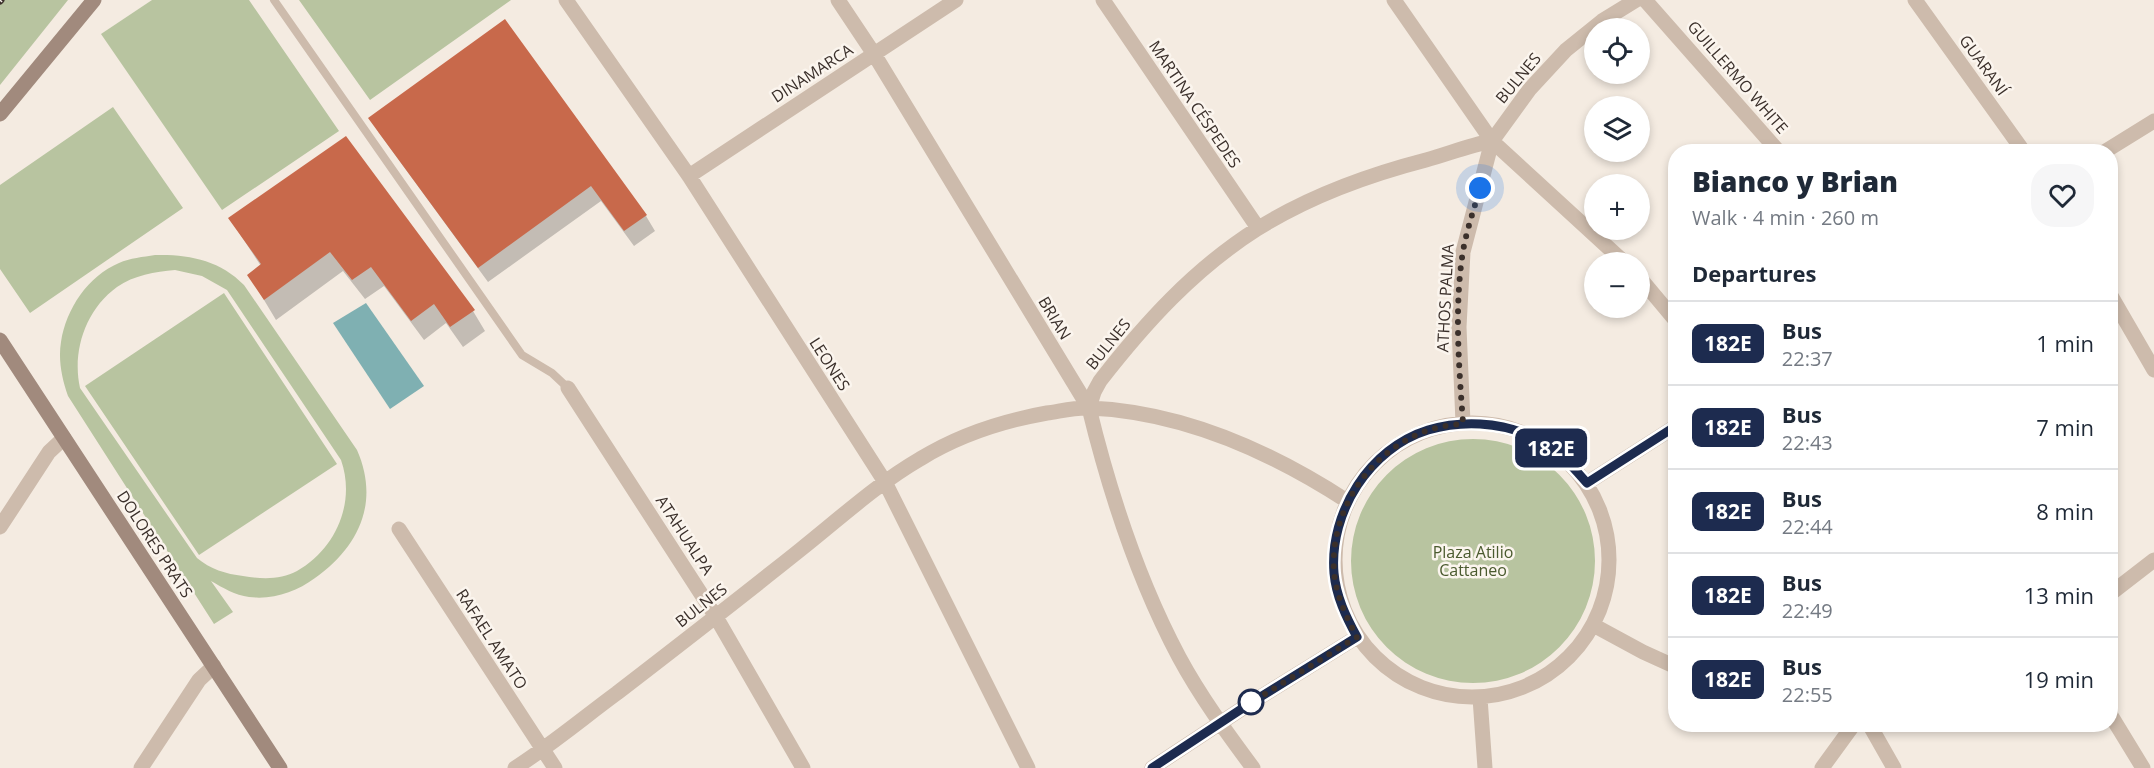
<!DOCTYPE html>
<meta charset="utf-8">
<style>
:root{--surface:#fff;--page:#f6f6f7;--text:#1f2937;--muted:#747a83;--line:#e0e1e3}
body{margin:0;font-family:"Open Sans",sans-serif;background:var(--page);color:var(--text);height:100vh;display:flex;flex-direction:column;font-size:22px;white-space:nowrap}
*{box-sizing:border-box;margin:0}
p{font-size:20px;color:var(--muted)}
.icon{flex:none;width:33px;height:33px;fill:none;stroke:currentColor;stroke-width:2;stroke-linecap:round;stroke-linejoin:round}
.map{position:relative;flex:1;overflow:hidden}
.drawer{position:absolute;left:1668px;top:144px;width:450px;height:588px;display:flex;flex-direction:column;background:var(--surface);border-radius:24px;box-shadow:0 3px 9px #0003}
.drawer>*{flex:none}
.badge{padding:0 12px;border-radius:9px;font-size:21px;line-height:39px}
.tools{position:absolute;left:1584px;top:18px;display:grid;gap:12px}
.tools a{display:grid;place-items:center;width:66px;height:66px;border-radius:50%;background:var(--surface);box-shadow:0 3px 9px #0003;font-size:30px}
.you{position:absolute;width:30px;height:30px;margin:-15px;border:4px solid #fff;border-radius:50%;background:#1a73e8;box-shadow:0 0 0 9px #1a73e833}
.map>.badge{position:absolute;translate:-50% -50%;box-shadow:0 0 0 3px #fff}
h2{padding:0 24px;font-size:22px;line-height:54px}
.round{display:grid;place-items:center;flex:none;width:63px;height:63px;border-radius:24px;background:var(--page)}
.summary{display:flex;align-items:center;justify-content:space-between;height:102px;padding:0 24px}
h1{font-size:28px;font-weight:800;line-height:45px}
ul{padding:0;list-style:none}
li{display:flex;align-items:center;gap:18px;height:84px;padding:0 24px;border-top:2px solid var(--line)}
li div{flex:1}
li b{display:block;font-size:22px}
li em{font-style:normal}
li .badge{min-width:66px;font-weight:700;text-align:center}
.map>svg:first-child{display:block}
</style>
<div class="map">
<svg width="2154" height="768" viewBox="0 0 2154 768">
<rect width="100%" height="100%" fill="#f4ebe1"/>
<path fill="#b8c4a0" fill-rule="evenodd" d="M 0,0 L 68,0 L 0,85 Z
M 152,0 L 249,0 L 339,131 L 222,210 L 101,34 Z
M 299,0 L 511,0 L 370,100 Z
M 113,107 L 183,208 L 30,313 L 0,269 L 0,185 Z
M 155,255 C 188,254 220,260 244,285 L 357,450 C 380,502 359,547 315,578 C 296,592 273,600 249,597 C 235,595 223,588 211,581 L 233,612 L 214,624 L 68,396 C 62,379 58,360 61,342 C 66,309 88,276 119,263 C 130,258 143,257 155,255 ZM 175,270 L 202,276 L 227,290 L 341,460 C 356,502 336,549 297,571 C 281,580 261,579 243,576 C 226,574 210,569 197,558 L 80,388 C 72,352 85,310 117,287 C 134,275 155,272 175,270 Z
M 224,293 L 337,464 L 199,555 L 85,386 Z
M1351 561a122 122 0 1 1 244 0a122 122 0 1 1-244 0Z"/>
<path fill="#7fb0b2" d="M 366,303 L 424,386 L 390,409 L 333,323 Z"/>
<path fill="#0003" d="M 504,21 L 646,216 L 655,231 L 634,246 L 601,201 L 488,282 L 379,133 L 370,118 Z
M 346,138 L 473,311 L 485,331 L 463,347 L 446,323 L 424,340 L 384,286 L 365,299 L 343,271 L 276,320 L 249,275 L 261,266 L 230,219 Z"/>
<path fill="#c8694b" d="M 505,19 L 647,215 L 624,231 L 591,186 L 478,268 L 368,118 Z
M 346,136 L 475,310 L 450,327 L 434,304 L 411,321 L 371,267 L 352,280 L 330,252 L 264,300 L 247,275 L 261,264 L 228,218 Z"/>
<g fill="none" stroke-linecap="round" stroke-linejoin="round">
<path stroke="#cdbbac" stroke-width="8" d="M 274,0 L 522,355 L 552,373 L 568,388"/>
<path stroke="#cdbbac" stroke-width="15" d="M 566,0 L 689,176 L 885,482 L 1028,768
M 838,0 L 874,54 L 1089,408 C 1110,494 1137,578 1179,657 C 1200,696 1227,733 1253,768
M 1103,0 L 1258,228
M 1394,0 L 1492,141 L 1624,262
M 1645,0 L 1779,152
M 1915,0 L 2024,152
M 2104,152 L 2154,121
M 689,176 L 956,0
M 1640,278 L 1676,321
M 2110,294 L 2154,370
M 568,388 L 716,617 L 803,768
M 1089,408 L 1094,392 L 1100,381 C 1145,323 1194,269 1257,229 C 1308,197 1368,175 1426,160 C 1448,154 1470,145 1492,141
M1335 560a137 137 0 1 1 274 0a137 137 0 1 1-274 0Z
M 1463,423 L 1459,327 L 1463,252 L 1492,141 L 1529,90 L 1566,50 L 1602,21 L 1636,0
M 1587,483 L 1676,426
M 0,527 L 49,452 L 64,438
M 399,529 L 555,768
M 2110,594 L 2154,560
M 1595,626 L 1643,652 L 1676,667
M 1480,698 L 1485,768
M 2110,714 L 2143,768
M 1869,724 L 1894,768
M 141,768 L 199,680 L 214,666
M 515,768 C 551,745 583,718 617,693 C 678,646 740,598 800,550 C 839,519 877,484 920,459 C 959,435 1002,421 1047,413 C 1061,411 1076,407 1090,408 C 1184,412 1270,451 1347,501
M 1152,768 L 1249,704 L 1357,637
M 1822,768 L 1854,724"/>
<path stroke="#a18a7d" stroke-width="15" d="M 0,114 L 94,0
M 0,340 L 280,768"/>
<defs>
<path id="rail" d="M 0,1 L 1,0"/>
</defs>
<use href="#rail" stroke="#3b302b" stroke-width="7"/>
<use href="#rail" stroke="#fbf5ee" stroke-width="4.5" stroke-dasharray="14" stroke-linecap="butt"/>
</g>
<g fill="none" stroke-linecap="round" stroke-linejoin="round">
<defs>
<path id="line" d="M 1152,768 L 1249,704 L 1357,637 C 1346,617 1336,596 1334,573 C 1329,512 1370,448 1428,430 C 1462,420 1499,422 1531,436 C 1554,445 1571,465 1587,483 L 1676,426"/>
</defs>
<use href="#line" stroke="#fff" stroke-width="14"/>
<use href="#line" stroke="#1d2b4f" stroke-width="9"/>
<path stroke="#3b302b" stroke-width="6" stroke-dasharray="0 10.8" d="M 1251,702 L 1249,704 L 1357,637 C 1346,617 1336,595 1334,572 C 1330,510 1369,452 1426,431 C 1438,426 1451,426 1463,423 C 1459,367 1454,307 1463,251 C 1467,229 1474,209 1480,188"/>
</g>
<circle fill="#fff" stroke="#1d2b4f" stroke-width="3" cx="1251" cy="702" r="12"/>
<g text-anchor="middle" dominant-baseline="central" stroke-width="5" stroke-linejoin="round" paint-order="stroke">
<g font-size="16" fill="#3b302b" stroke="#fbf5ee">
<text transform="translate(1984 65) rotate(54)">GUARANÍ</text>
<text transform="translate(812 73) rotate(-33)">DINAMARCA</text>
<text transform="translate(1738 77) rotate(49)">GUILLERMO WHITE</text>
<text transform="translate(1518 78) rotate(-50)">BULNES</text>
<text transform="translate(1195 104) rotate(56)">MARTINA CÉSPEDES</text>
<text transform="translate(1445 298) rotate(-87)">ATHOS PALMA</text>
<text transform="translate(1055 318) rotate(59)">BRIAN</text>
<text transform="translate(1108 344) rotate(-51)">BULNES</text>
<text transform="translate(830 364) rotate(57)">LEONES</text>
<text transform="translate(685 535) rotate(57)">ATAHUALPA</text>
<text transform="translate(155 544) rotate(57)">DOLORES PRATS</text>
<text transform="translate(701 605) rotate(-38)">BULNES</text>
<text transform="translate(492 639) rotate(57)">RAFAEL AMATO</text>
</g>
<g font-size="16" fill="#4a5a2e" stroke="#fbf5ee">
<text x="1473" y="552">Plaza Atilio<tspan x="1473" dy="18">Cattaneo</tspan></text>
</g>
</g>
</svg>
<div class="tools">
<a><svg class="icon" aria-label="locate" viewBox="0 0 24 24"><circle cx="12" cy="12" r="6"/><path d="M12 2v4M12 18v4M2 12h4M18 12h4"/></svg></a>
<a><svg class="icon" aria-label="layers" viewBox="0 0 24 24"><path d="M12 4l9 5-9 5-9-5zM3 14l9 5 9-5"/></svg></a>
<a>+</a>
<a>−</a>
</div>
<div class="you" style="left:1480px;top:188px"></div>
<b class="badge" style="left:1551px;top:448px;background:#1d2b4f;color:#fff">182E</b>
<section class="drawer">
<div class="summary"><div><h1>Bianco y Brian</h1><p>Walk · 4 min · 260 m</p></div><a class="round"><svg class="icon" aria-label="heart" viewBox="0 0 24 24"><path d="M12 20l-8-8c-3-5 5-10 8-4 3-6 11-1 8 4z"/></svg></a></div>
<h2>Departures</h2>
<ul>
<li><span class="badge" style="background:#1d2b4f;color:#fff">182E</span><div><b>Bus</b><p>22:37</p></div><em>1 min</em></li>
<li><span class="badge" style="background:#1d2b4f;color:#fff">182E</span><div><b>Bus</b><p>22:43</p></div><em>7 min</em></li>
<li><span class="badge" style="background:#1d2b4f;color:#fff">182E</span><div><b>Bus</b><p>22:44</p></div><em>8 min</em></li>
<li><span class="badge" style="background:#1d2b4f;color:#fff">182E</span><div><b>Bus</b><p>22:49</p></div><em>13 min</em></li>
<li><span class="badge" style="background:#1d2b4f;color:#fff">182E</span><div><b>Bus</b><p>22:55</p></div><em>19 min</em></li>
</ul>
</section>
</div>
